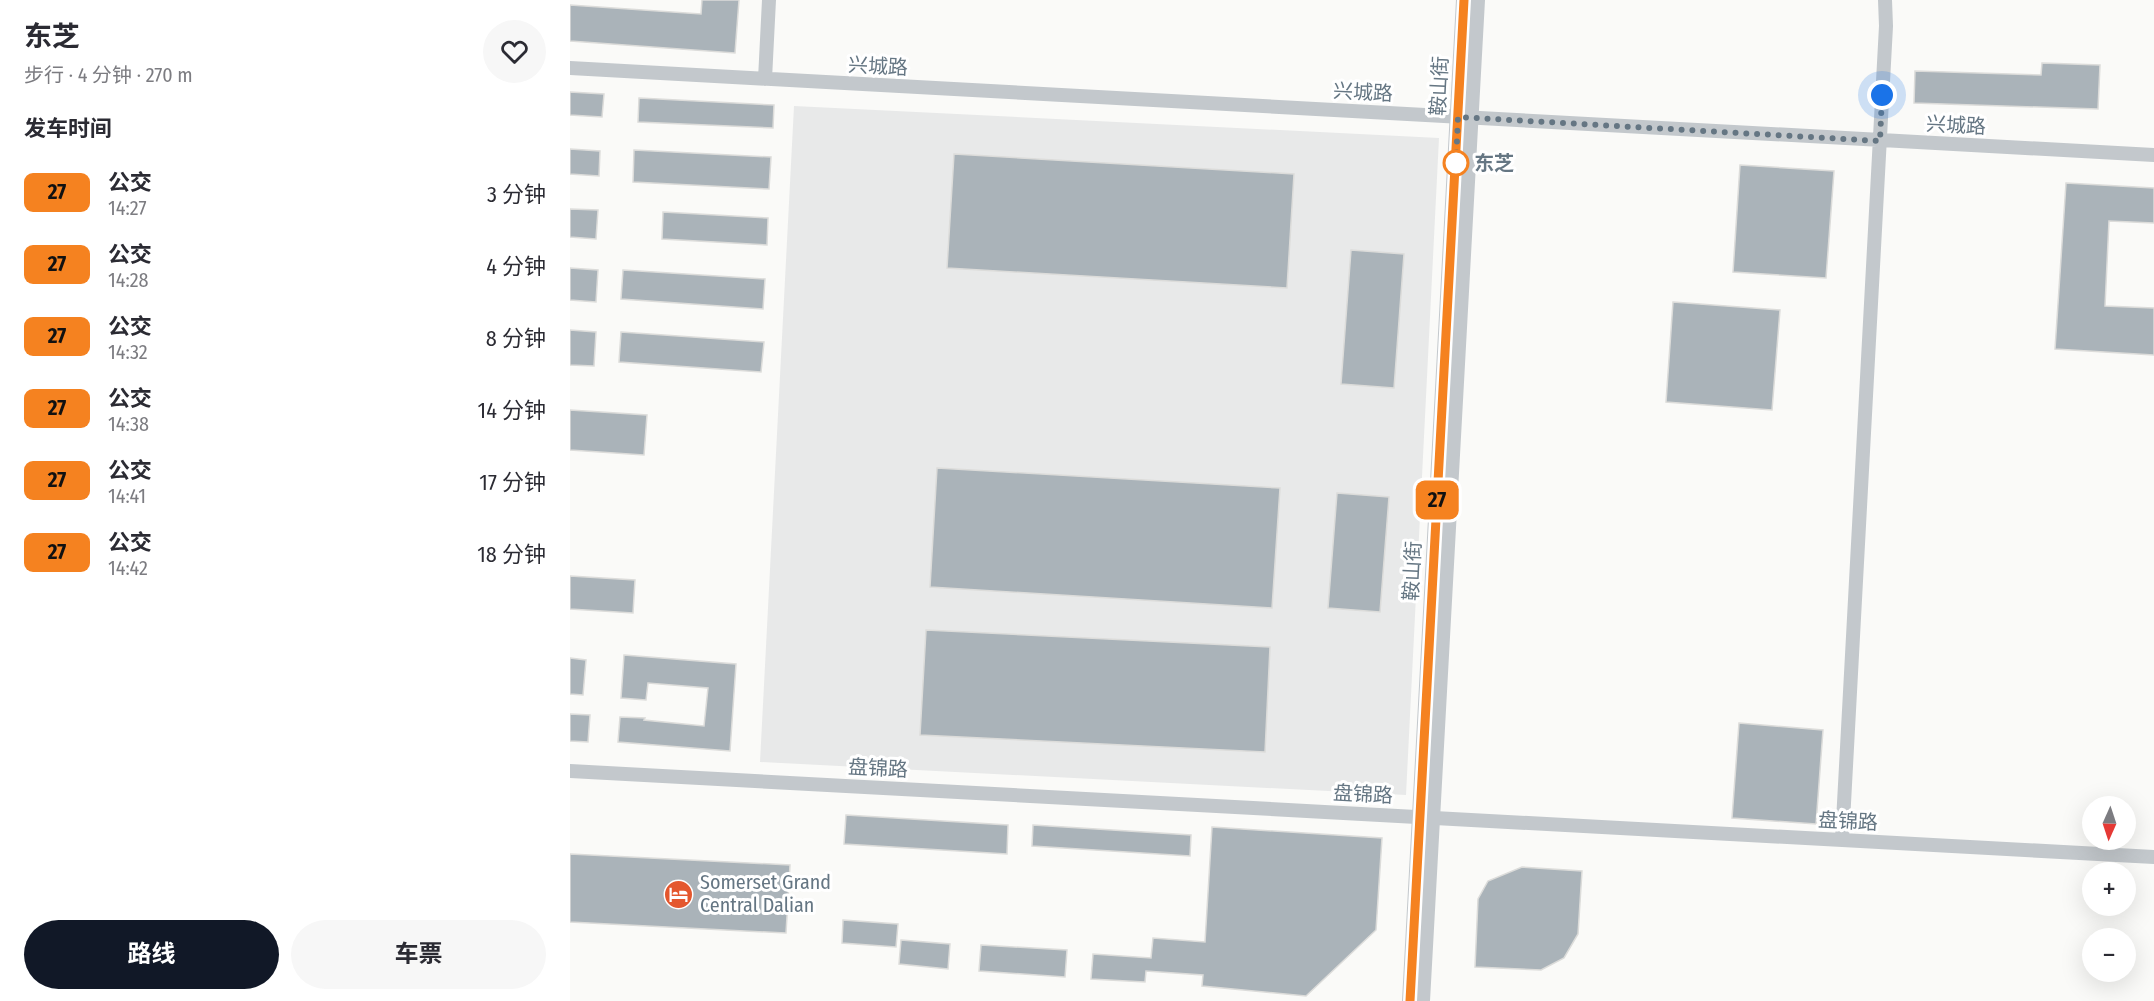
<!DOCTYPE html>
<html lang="zh">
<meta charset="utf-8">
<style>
:root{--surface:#fff;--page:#f7f7f7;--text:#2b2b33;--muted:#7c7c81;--accent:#111827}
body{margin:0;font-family:"Fira Sans Condensed","Noto Sans SC",sans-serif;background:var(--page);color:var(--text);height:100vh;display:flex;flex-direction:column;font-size:22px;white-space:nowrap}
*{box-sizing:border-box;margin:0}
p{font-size:20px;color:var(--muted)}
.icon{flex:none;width:33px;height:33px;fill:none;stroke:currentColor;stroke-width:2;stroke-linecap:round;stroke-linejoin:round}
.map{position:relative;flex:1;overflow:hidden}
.sheet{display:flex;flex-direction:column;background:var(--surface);width:570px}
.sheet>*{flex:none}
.badge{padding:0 12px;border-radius:9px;font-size:21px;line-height:39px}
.needle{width:39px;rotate:183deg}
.fabs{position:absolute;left:1512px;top:796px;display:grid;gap:12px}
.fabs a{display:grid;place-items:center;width:54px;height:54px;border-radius:50%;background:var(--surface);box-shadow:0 6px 24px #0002;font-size:30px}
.you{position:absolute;width:30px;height:30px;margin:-15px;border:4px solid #fff;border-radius:50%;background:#1a73e8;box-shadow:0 0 0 9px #1a73e833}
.map>.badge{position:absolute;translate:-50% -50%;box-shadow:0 0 0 3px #fff}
h2{padding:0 24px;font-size:22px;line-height:54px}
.round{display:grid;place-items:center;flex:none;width:63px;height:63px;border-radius:32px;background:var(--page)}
.overview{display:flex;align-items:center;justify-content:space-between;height:102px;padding:0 24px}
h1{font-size:28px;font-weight:700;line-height:45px}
.action{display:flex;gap:12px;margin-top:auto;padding:12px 24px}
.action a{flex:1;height:69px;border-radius:36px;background:var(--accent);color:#fff;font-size:24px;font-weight:700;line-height:69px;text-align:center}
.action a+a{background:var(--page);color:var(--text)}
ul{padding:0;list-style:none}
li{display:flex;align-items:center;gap:18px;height:72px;padding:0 24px}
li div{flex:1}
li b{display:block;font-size:22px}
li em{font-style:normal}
li .badge{min-width:66px;font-weight:700;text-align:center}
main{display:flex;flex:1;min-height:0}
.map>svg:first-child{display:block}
</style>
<main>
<section class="sheet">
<div class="overview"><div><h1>东芝</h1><p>步行 · 4 分钟 · 270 m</p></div><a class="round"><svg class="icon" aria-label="heart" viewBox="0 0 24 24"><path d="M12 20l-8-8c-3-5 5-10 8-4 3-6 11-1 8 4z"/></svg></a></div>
<h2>发车时间</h2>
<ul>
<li><span class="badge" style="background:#f58220;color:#111">27</span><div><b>公交</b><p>14:27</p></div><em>3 分钟</em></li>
<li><span class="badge" style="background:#f58220;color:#111">27</span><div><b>公交</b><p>14:28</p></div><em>4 分钟</em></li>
<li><span class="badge" style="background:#f58220;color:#111">27</span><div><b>公交</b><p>14:32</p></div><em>8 分钟</em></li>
<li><span class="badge" style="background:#f58220;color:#111">27</span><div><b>公交</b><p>14:38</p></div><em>14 分钟</em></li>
<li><span class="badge" style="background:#f58220;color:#111">27</span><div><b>公交</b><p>14:41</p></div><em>17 分钟</em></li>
<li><span class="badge" style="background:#f58220;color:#111">27</span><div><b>公交</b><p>14:42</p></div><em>18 分钟</em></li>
</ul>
<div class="action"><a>路线</a><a>车票</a></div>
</section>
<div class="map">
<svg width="1584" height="1001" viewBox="0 0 1584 1001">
<rect width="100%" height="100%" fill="#fafaf8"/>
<path fill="#e8e9e9" d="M 224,106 L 869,138 L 836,795 L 190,762 Z"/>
<path fill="#aab3b9" stroke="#dcdcda" stroke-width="1.5" d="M 132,0 L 169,0 L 165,53 L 0,41 L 0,5 L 131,14 Z
M 1472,63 L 1530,65 L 1528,109 L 1344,103 L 1345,71 L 1471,75 Z
M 0,92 L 34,94 L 32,117 L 0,115 Z
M 69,98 L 204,105 L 203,128 L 68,122 Z
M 0,149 L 30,151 L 29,176 L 0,174 Z
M 64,150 L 201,157 L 199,189 L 63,182 Z
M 384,154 L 724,174 L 717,288 L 377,268 Z
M 1170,165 L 1264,171 L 1256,278 L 1163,272 Z
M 1496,183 L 1584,188 L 1584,223 L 1539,221 L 1535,306 L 1584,308 L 1584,355 L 1485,349 Z
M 0,209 L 28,210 L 26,239 L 0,237 Z
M 93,212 L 198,218 L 197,245 L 92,239 Z
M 781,250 L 834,254 L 824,388 L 771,384 Z
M 0,268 L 28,270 L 26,302 L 0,300 Z
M 53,270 L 195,279 L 193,309 L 51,299 Z
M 1103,302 L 1210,310 L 1202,410 L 1096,402 Z
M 0,330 L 26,332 L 24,366 L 0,365 Z
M 51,332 L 194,342 L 191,372 L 49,362 Z
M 0,410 L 77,415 L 74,455 L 0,450 Z
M 367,468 L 710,488 L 702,608 L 360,587 Z
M 767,493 L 819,497 L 810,612 L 758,608 Z
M 0,576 L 65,580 L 63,613 L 0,609 Z
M 356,630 L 700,647 L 695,752 L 350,735 Z
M 54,655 L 166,664 L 160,751 L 48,742 L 50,717 L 75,718 L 74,720 L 134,726 L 138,688 L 78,683 L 76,700 L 51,698 Z
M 0,658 L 16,660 L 13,695 L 0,694 Z
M 0,714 L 20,715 L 18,742 L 0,741 Z
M 1169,723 L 1253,730 L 1246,824 L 1162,818 Z
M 276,815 L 438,825 L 437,854 L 274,844 Z
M 463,825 L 621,835 L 620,856 L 462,846 Z
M 642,827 L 812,838 L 806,930 L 736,996 L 632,986 L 633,975 L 576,971 L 575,982 L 521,979 L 523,954 L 581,958 L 583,938 L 635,942 Z
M 0,854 L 220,865 L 216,933 L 0,922 Z
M 952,867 L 1012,871 L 1008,934 L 994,958 L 971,970 L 905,967 L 908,899 L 918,881 Z
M 273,920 L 328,924 L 326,947 L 272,943 Z
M 331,940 L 380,944 L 378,969 L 329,964 Z
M 411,945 L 497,950 L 495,977 L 409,971 Z"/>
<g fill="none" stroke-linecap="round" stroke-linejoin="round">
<path stroke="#c3c8cc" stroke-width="14" d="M 0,68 L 1584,155
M 195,79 L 199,0
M 0,771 L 1584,857
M 1272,840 L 1316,26 L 1315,0"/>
<path stroke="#c3c8cc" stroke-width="16" d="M 840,1001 L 894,0
M 852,1001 L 907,0"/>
</g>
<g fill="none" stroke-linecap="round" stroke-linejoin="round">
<defs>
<path id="line" d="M 840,1001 L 894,0"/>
</defs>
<use href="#line" stroke="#fff" stroke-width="14"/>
<use href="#line" stroke="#f58220" stroke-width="9"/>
<path stroke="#657683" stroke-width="6" stroke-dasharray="0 10.8" d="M 886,163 L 888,117 L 1310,141 L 1312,95"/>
</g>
<defs>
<symbol id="hotel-disc" viewBox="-11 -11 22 22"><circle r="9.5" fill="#e4572e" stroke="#fff"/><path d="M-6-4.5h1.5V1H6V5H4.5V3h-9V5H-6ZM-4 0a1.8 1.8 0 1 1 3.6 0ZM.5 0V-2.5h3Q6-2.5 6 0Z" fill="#fff"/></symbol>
</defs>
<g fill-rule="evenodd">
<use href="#hotel-disc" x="92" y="878" width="33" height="33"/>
</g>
<circle fill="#fff" stroke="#f58220" stroke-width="3" cx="886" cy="163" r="12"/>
<g text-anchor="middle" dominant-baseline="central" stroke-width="6" stroke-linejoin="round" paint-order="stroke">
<g font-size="20" fill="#657683" stroke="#fff">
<text transform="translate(308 66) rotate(3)">兴城路</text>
<text transform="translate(869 86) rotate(-87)">鞍山街</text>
<text transform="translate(793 92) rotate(3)">兴城路</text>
<text transform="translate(1386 125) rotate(3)">兴城路</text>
<text transform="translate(842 571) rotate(-87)">鞍山街</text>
<text transform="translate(308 768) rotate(3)">盘锦路</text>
<text transform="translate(793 794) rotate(3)">盘锦路</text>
<text transform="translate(1278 821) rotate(3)">盘锦路</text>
</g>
<g font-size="20" font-weight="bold" fill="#657683" stroke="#fff" text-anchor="start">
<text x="904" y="163">东芝</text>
</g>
<g font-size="20" fill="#657683" stroke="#fff" text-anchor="start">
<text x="130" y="882">Somerset Grand<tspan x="130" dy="23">Central Dalian</tspan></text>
</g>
</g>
</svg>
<div class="fabs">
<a><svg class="needle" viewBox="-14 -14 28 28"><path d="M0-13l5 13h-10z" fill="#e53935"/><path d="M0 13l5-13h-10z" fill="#7c7c81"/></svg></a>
<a>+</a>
<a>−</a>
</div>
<div class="you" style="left:1312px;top:95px"></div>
<b class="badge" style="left:867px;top:500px;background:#f58220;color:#111">27</b>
</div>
</main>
